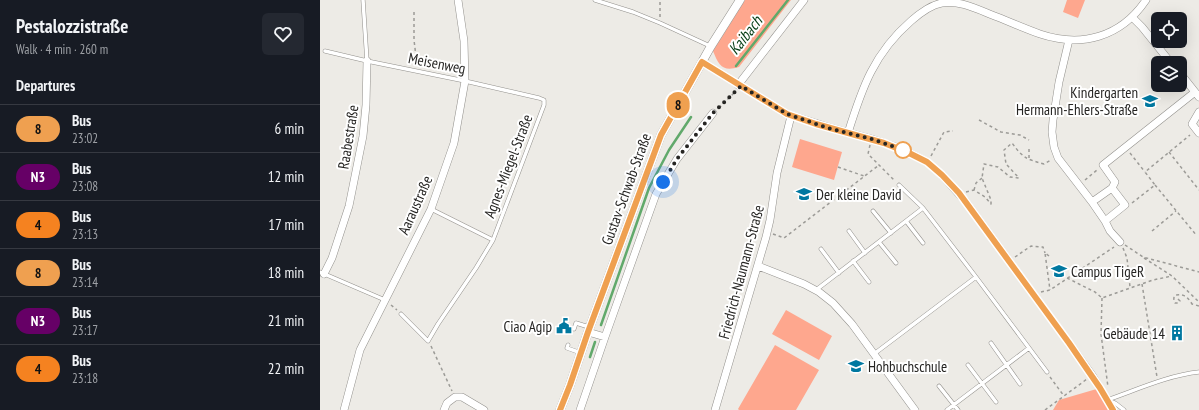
<!DOCTYPE html>
<meta charset="utf-8">
<style>
:root{--surface:#171b24;--page:#242831;--text:#f1f3f6;--muted:#9ea1a6;--line:#363941}
body{margin:0;font-family:"PT Sans Narrow",sans-serif;background:var(--page);color:var(--text);height:100vh;display:flex;flex-direction:column;font-size:15px;white-space:nowrap}
*{box-sizing:border-box;margin:0}
p{font-size:13px;color:var(--muted)}
.icon{flex:none;width:22px;height:22px;fill:none;stroke:currentColor;stroke-width:2;stroke-linecap:round;stroke-linejoin:round}
.map{position:relative;flex:1;overflow:hidden}
.details{display:flex;flex-direction:column;background:var(--surface);width:320px}
.details>*{flex:none}
.badge{padding:0 8px;border-radius:13px;font-size:14px;line-height:26px}
.controls{position:absolute;left:831px;top:12px;display:grid;gap:8px}
.controls a{display:grid;place-items:center;width:36px;height:36px;border-radius:6px;background:var(--surface);box-shadow:0 4px 16px #0002;font-size:20px}
.you{position:absolute;width:20px;height:20px;margin:-10px;border:3px solid #fff;border-radius:50%;background:#1a73e8;box-shadow:0 0 0 6px #1a73e833}
.map>.badge{position:absolute;translate:-50% -50%;box-shadow:0 0 0 2px #fff}
h2{padding:0 16px;font-size:15px;line-height:36px}
.round{display:grid;place-items:center;flex:none;width:42px;height:42px;border-radius:6px;background:var(--page)}
.summary{display:flex;align-items:center;justify-content:space-between;height:68px;padding:0 16px}
h1{font-size:19px;font-weight:800;line-height:30px}
ul{padding:0;list-style:none}
li{display:flex;align-items:center;gap:12px;height:48px;padding:0 16px;border-top:1px solid var(--line)}
li div{flex:1}
li b{display:block;font-size:15px}
li em{font-style:normal}
li .badge{min-width:44px;font-weight:700;text-align:center}
main{display:flex;flex:1;min-height:0}
.map>svg:first-child{display:block}
</style>
<main>
<section class="details">
<div class="summary"><div><h1>Pestalozzistraße</h1><p>Walk · 4 min · 260 m</p></div><a class="round"><svg class="icon" aria-label="heart" viewBox="0 0 24 24"><path d="M12 20l-8-8c-3-5 5-10 8-4 3-6 11-1 8 4z"/></svg></a></div>
<h2>Departures</h2>
<ul>
<li><span class="badge" style="background:#efa050;color:#111">8</span><div><b>Bus</b><p>23:02</p></div><em>6 min</em></li>
<li><span class="badge" style="background:#606;color:#fff">N3</span><div><b>Bus</b><p>23:08</p></div><em>12 min</em></li>
<li><span class="badge" style="background:#f58220;color:#111">4</span><div><b>Bus</b><p>23:13</p></div><em>17 min</em></li>
<li><span class="badge" style="background:#efa050;color:#111">8</span><div><b>Bus</b><p>23:14</p></div><em>18 min</em></li>
<li><span class="badge" style="background:#606;color:#fff">N3</span><div><b>Bus</b><p>23:17</p></div><em>21 min</em></li>
<li><span class="badge" style="background:#f58220;color:#111">4</span><div><b>Bus</b><p>23:18</p></div><em>22 min</em></li>
</ul>
</section>
<div class="map">
<svg width="879" height="410" viewBox="0 0 879 410">
<rect width="100%" height="100%" fill="#edebe6"/>
<path fill="#fea78e" d="M 425,0 L 471,0 L 419,67 C 403,72 399,66 393,51 Z
M 747,0 L 765,0 L 758,18 L 743,12 Z
M 480,139 L 522,152 L 514,180 L 472,167 Z
M 466,310 L 512,336 L 499,360 L 452,334 Z
M 455,345 L 499,370 L 476,410 L 419,410 L 418,409 Z
M 780,388 L 793,410 L 733,410 L 739,400 Z"/>
<g fill="none" stroke-linecap="round" stroke-linejoin="round">
<path stroke="#61a96b" stroke-width="2.5" d="M 416,66 L 468,0
M 281,325 L 329,188 L 349,150 L 371,117
M 270,357 L 275,342"/>
<defs>
<path id="service" d="M 43,0 L 47,61
M 275,0 L 313,12 L 340,23 L 390,46
M 5,51 L 47,61 L 145,81 L 219,98 L 224,100 L 224,105 L 173,240 L 156,268 L 118,324 L 108,341 L 81,314
M 579,185 L 603,208 L 656,277 L 727,372
M 111,209 L 173,240
M 553,211 L 571,233
M 586,221 L 603,243
M 529,231 L 545,253
M 559,242 L 576,263
M 501,249 L 519,273
M 533,261 L 549,282
M 0,272 L 65,300
M 496,290 L 603,208
M 254,329 L 256,323 L 269,327
M 671,343 L 700,384
M 248,345 L 247,348 L 261,353
M 554,354 L 656,277
M 648,365 L 676,402
M 619,386 L 638,410
M 787,400 C 816,390 849,375 879,372
M 788,400 L 795,403 L 804,410
M 627,410 L 709,348"/>
<path id="minor" d="M 812,17 L 822,27 L 851,63
M 749,40 L 739,82 L 733,120 L 732,132 L 734,147 L 738,158 L 772,202 L 785,221 L 790,231 L 800,242
M 382,62 L 467,114 L 508,127 L 552,139 L 582,149 L 607,162 L 622,175 L 646,202 L 749,343 L 772,375 L 793,410
M 860,73 L 879,97
M 418,85 L 484,0
M 879,112 L 872,124 L 879,133
M 528,133 C 542,88 554,53 591,21 C 600,13 610,5 622,3 C 639,0 657,9 672,15 C 688,21 703,28 720,34 C 762,48 801,37 826,0
M 792,188 L 795,182 L 783,165 L 875,92
M 772,202 L 792,188 L 805,205 L 785,221
M 438,266 L 484,284 L 499,292 L 513,303 L 532,324 L 595,410
M 4,274 L 12,258 L 29,206 L 43,136 L 46,105 L 47,61
M 268,332 L 285,337
M 24,410 L 40,350 L 111,209 L 134,143 L 145,81 L 144,41 L 138,0
M 124,410 L 127,403 L 135,397 L 142,397 L 164,410
M 260,410 L 285,337 L 336,194 L 357,159 L 393,113
M 395,410 L 446,237 L 450,220 L 457,173 L 471,116"/>
<path id="tertiary" d="M 240,410 L 250,385 L 268,332 L 341,135 L 391,46 L 420,0"/>
</defs>
<use href="#service" stroke="#92908c" stroke-width="4.5"/>
<use href="#minor" stroke="#92908c" stroke-width="8"/>
<use href="#tertiary" stroke="#92908c" stroke-width="9"/>
<path stroke="#9c9b97" stroke-width="1.5" stroke-dasharray="3 3" stroke-linecap="butt" d="M 94,12 L 94,40 L 97,65
M 340,17 L 340,0
M 399,108 L 416,91
M 659,120 L 681,132 L 700,135 L 709,140
M 550,145 L 548,154 L 575,181
M 709,149 L 709,159
M 849,152 L 879,190
M 810,153 L 825,172
M 611,156 L 624,132 L 633,131
M 518,167 L 544,176
M 765,180 L 777,170
M 835,185 L 877,236
M 654,190 L 656,183 L 662,178
M 646,192 L 654,190 L 665,197 L 671,204 L 671,200 L 662,178 L 664,164 L 678,167 L 690,177 L 699,178 L 686,164 L 684,150 L 692,143 C 703,158 706,159 724,164 L 731,160
M 812,203 L 835,185 L 825,172 L 870,135
M 832,231 L 856,211
M 453,234 L 464,238 L 559,165
M 805,245 L 823,257 L 879,272
M 803,248 L 807,258 L 810,287
M 729,256 L 725,253 L 730,290
M 695,257 L 711,246 L 723,247 L 725,253
M 824,258 L 852,276 L 879,302
M 747,278 L 775,292 L 782,298 L 833,280 L 852,276
M 822,284 L 837,377
M 721,292 L 730,290 L 794,247
M 782,298 L 781,334 L 788,387
M 858,299 L 860,301 L 858,303 L 855,303 C 854,301 853,298 855,295 C 864,294 867,296 872,304 L 879,306
M 71,305 L 77,310
M 111,346 L 132,391
M 730,377 L 744,396
M 725,410 L 767,379"/>
<use href="#service" stroke="#fff" stroke-width="3.5"/>
<use href="#minor" stroke="#fff" stroke-width="7"/>
<use href="#tertiary" stroke="#fff" stroke-width="8"/>
</g>
<g fill="none" stroke-linecap="round" stroke-linejoin="round">
<defs>
<path id="line" d="M 240,410 L 250,385 L 268,332 L 341,135 L 382,62 L 467,114 L 496,124 L 564,143 L 589,153 L 607,162 L 622,175 L 639,193 L 749,343 L 780,388 L 793,410"/>
</defs>
<use href="#line" stroke="#fff" stroke-width="9"/>
<use href="#line" stroke="#efa050" stroke-width="6"/>
<path stroke="#262523" stroke-width="4" stroke-dasharray="0 7.2" d="M 343,182 L 357,159 L 393,113 L 421,86 L 467,114 L 508,128 L 552,139 L 583,150"/>
</g>
<defs>
<symbol id="school-bare" viewBox="-9 -9 18 18"><path d="M0-5L7-2L0 1L-7-2ZM-4 1L0 2.5L4 1V4Q0 6-4 4Z" fill="#0078a0" stroke="#fff" stroke-width="2.5" paint-order="stroke"/></symbol>
<symbol id="civic-bare" viewBox="-9 -9 18 18"><path d="M-.6-6.5H3V-4.5H.6V-3L4-1V1h2V6H-6V1h2V-1L-.6-3ZM-1.2 2.5V6h2.4V2.5Z" fill="#0078a0" stroke="#fff" stroke-width="2.5" paint-order="stroke"/></symbol>
<symbol id="building-bare" viewBox="-9 -9 18 18"><path d="M-4-6H4V6H1V3H-1V6H-4ZM-2.5-4.3h1.7v1.8h-1.7ZM.8-4.3h1.7v1.8H.8ZM-2.5-1h1.7V.8h-1.7ZM.8-1h1.7V.8H.8Z" fill="#0078a0" stroke="#fff" stroke-width="2.5" paint-order="stroke"/></symbol>
</defs>
<g fill-rule="evenodd">
<use href="#school-bare" x="819" y="90" width="22" height="22"/>
<use href="#school-bare" x="473" y="183" width="22" height="22"/>
<use href="#school-bare" x="728" y="260" width="22" height="22"/>
<use href="#civic-bare" x="233" y="315" width="22" height="22"/>
<use href="#building-bare" x="846" y="322" width="22" height="22"/>
<use href="#school-bare" x="525" y="355" width="22" height="22"/>
</g>
<circle fill="#fff" stroke="#efa050" stroke-width="2" cx="583" cy="150" r="8"/>
<g text-anchor="middle" dominant-baseline="central" stroke-width="4" stroke-linejoin="round" paint-order="stroke">
<g font-size="15" fill="#262523" stroke="#fff">
<text transform="translate(117 63) rotate(11)">Meisenweg</text>
<text transform="translate(28 137) rotate(-81)">Raabestraße</text>
<text transform="translate(188 166) rotate(-69)">Agnes-Miegel-Straße</text>
<text transform="translate(306 189) rotate(-70)">Gustav-Schwab-Straße</text>
<text transform="translate(95 205) rotate(-66)">Aaraustraße</text>
<text transform="translate(421 272) rotate(-75)">Friedrich-Naumann-Straße</text>
</g>
<g font-size="15" fill="#262523" stroke="#fff" text-anchor="end">
<text x="818" y="92">Kindergarten<tspan x="818" dy="17">Hermann-Ehlers-Straße</tspan></text>
<text x="496" y="194" text-anchor="start">Der kleine David</text>
<text x="751" y="271" text-anchor="start">Campus TigeR</text>
<text x="232" y="326">Ciao Agip</text>
<text x="845" y="333">Gebäude 14</text>
<text x="548" y="366" text-anchor="start">Hohbuchschule</text>
</g>
<g font-size="16" font-style="italic" fill="#033b12" stroke="#fff">
<text transform="translate(425 35) rotate(-52)">Kaibach</text>
</g>
</g>
</svg>
<div class="controls">
<a><svg class="icon" aria-label="locate" viewBox="0 0 24 24"><circle cx="12" cy="12" r="6"/><path d="M12 2v4M12 18v4M2 12h4M18 12h4"/></svg></a>
<a><svg class="icon" aria-label="layers" viewBox="0 0 24 24"><path d="M12 4l9 5-9 5-9-5zM3 14l9 5 9-5"/></svg></a>
</div>
<div class="you" style="left:343px;top:182px"></div>
<b class="badge" style="left:358px;top:105px;background:#efa050;color:#111">8</b>
</div>
</main>
